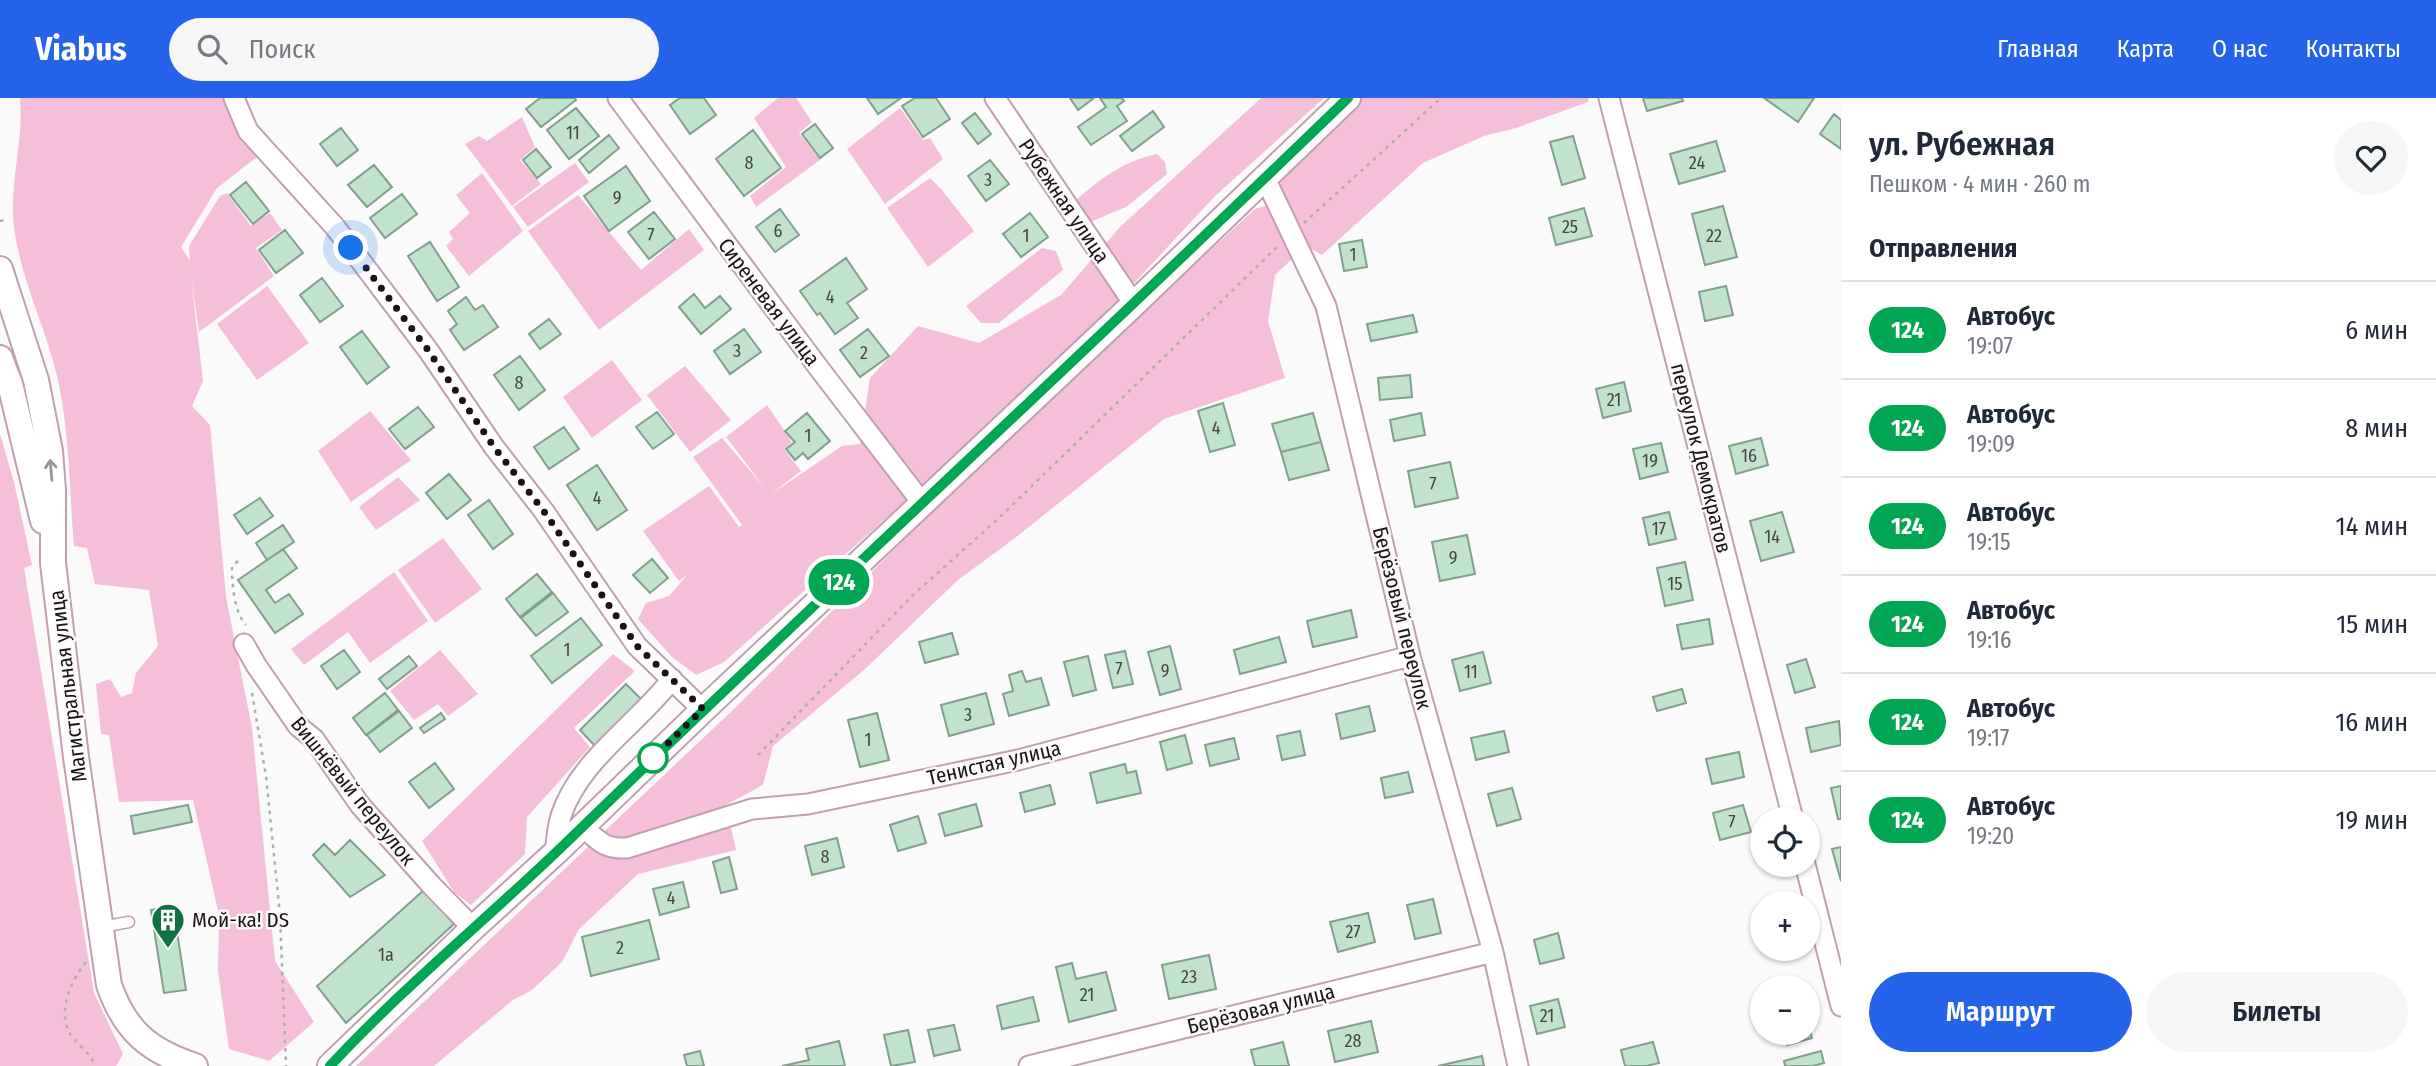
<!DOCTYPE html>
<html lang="ru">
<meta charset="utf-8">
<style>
:root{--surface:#fff;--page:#f6f6f7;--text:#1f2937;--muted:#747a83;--line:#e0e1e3;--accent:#2563eb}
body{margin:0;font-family:"Fira Sans Condensed",sans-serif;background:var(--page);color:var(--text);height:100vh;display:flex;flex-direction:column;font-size:26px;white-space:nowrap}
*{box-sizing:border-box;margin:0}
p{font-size:23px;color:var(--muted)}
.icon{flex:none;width:38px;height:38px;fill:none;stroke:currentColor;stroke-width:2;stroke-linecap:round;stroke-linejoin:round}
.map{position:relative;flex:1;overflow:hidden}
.details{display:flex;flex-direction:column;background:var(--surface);width:595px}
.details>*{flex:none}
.badge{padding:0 14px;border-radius:23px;font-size:24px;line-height:46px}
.tools{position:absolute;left:1750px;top:709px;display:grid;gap:14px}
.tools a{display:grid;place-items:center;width:70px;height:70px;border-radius:50%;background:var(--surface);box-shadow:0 2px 5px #0004;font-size:35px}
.you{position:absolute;width:35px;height:35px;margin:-18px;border:5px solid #fff;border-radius:50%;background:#1a73e8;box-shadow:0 0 0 10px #1a73e833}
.map>.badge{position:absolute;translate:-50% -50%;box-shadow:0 0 0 4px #fff}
h2{padding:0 28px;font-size:26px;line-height:63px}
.round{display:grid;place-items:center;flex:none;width:74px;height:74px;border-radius:37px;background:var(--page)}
.overview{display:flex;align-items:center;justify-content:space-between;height:119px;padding:0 28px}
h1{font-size:33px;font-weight:600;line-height:52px}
.button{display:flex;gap:14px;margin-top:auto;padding:14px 28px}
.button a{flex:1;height:80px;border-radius:42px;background:var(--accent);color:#fff;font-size:28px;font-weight:600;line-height:80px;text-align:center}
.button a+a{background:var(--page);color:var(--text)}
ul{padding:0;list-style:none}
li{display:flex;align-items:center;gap:21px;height:98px;padding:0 28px;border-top:2px solid var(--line)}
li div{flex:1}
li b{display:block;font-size:26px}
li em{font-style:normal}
li .badge{min-width:77px;font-weight:700;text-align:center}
header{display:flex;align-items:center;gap:42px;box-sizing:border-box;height:98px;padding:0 35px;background:var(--accent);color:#fff}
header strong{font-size:33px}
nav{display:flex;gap:38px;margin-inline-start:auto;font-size:24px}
.search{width:490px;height:63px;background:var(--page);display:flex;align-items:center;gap:18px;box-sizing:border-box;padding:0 24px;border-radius:38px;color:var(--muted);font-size:26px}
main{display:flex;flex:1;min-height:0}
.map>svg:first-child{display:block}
</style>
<header>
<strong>Viabus</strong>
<div class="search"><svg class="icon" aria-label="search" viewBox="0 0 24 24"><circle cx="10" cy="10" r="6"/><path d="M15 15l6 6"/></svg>Поиск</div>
<nav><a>Главная</a><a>Карта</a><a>О нас</a><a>Контакты</a></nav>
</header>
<main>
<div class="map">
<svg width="1841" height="968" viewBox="0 0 1841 968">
<rect width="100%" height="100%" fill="#fafafa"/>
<path fill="#f5bed9" d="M 20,0 L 230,0 C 230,26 243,38 261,56 L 217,90 L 181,149 L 190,163 L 189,148 L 220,98 L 227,95 L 251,128 L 270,115 L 282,132 L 256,150 L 274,178 L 199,234 L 191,179 L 203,283 L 192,308 L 210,327 L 226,499 L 252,630 L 275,863 L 314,924 L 269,963 L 229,951 L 218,873 L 219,817 L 193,702 L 119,704 L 109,637 L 101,636 L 96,586 L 110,581 L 121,599 L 132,595 L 136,575 L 158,548 L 149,492 L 95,486 L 87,450 L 74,448 C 69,391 70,334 57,278 C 45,227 20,180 14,128 C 9,85 24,43 20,0 Z
M 778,0 L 796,0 L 812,24 L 799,35 L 820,62 L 756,109 L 750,98 L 786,69 L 754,20 Z
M 1261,0 L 1324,0 L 1214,99 L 1113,208 L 900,408 L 724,564 L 696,577 L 671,558 L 638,521 L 646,505 L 669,498 L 687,477 L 679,483 L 643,433 L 709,388 L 739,429 L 742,427 L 693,359 L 722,340 L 764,389 L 726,339 L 767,307 L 792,344 L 784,351 L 801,373 L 770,397 L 842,348 L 860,346 L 870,280 L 918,228 L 979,245 L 1061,197 L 1120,129 Z
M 1361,0 L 1589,0 L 1588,4 L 1516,30 L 1484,38 L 1423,65 L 1322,157 L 1306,148 L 1281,96 L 1281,77 Z
M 900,10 L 923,42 L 930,40 L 943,61 L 885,106 L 847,51 Z
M 522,19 L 535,49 L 520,62 L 541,86 L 512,108 L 465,46 L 479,38 L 487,43 Z
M 1157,56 L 1165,64 L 1167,76 L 1126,109 L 1088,125 L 1073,105 C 1098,82 1123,63 1157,56 Z
M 575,65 L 589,84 L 528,129 L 513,109 Z
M 482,75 L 523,133 L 469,178 L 446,148 L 453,141 L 449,134 L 470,115 L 456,97 Z
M 930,80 L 942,92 L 974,133 L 928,169 L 887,110 Z
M 578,97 L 641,172 L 689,131 L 704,152 L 599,232 L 528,133 Z
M 1268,107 L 1294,159 L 1275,177 L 1268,223 L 1285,280 L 1164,321 L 1015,440 L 958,482 L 865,571 L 773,648 L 763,687 L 726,707 L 736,752 L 638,776 L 579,831 L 562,864 L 532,892 L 513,902 L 434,968 L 356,968 L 735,610 L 1013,333 L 1255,111 Z
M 1042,150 L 1056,153 L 1063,172 L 999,225 L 981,225 L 966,208 Z
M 267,188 L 309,245 L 257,282 L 217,226 Z
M 612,262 L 642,302 L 592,340 L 563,299 Z
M 685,268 L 731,322 L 690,354 L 647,297 Z
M 370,313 L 411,362 L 351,404 L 318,353 Z
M 0,336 L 14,384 L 32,467 L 24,470 L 94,895 L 123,956 L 116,968 L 0,968 Z
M 398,379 L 420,402 L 376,432 L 359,409 Z
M 443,440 L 482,491 L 435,525 L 398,472 Z
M 394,474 L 428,523 L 370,565 L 348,534 L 304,567 L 291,551 Z
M 440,552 L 478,596 L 448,618 L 438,606 L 414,622 L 390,593 Z
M 613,556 L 635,573 L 574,630 L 590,649 L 527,719 L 525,756 L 471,807 L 454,794 L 422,743 Z"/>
<path fill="#c1e3ce" stroke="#809f8c" stroke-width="2" d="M 540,0 L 575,0 L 576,2 L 541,29 L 526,11 Z
M 680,0 L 704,0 L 716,17 L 690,36 L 670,7 Z
M 867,0 L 901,0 L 878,16 Z
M 915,0 L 936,0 L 950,21 L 923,39 L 902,8 Z
M 1070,0 L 1094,0 L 1078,12 Z
M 1100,0 L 1122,0 L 1124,3 L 1117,8 L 1127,23 L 1091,47 L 1078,29 L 1106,9 Z
M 1643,0 L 1682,0 L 1683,3 L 1647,13 Z
M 1764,0 L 1814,0 L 1798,24 Z
M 576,10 L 599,38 L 569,61 L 547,32 Z
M 1153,13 L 1164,29 L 1132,53 L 1120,38 Z
M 975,15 L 991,36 L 978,46 L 962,25 Z
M 1834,16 L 1841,22 L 1841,51 L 1820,36 Z
M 815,26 L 833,50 L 820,60 L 802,36 Z
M 341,30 L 358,52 L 337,68 L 320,46 Z
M 753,32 L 781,70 L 744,98 L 716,61 Z
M 609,37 L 619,50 L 589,75 L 579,62 Z
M 1573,38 L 1585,80 L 1562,87 L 1550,44 Z
M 1716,43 L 1725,73 L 1679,86 L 1670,56 Z
M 536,51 L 551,69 L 537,80 L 523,62 Z
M 990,62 L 1009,86 L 986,103 L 968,78 Z
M 374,67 L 392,89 L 367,109 L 348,87 Z
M 626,68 L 650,103 L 609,133 L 584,98 Z
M 246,84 L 269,113 L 253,126 L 230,97 Z
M 402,96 L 417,116 L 385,140 L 370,120 Z
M 1723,108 L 1737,159 L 1705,167 L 1692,116 Z
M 1584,110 L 1592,138 L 1556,147 L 1549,120 Z
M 780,111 L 799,137 L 775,154 L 756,129 Z
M 654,114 L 675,141 L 649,161 L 628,134 Z
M 1030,115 L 1048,139 L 1021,159 L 1003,136 Z
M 285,132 L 303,155 L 276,175 L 259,152 Z
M 1362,142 L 1367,169 L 1344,173 L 1339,146 Z
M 430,144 L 459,189 L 437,203 L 408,158 Z
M 846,160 L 867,191 L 847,205 L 858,220 L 835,236 L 820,215 L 817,217 L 800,193 Z
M 322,180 L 343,208 L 320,224 L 300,197 Z
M 1726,188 L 1733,217 L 1705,223 L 1699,194 Z
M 694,196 L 705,210 L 720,198 L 731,211 L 701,236 L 679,209 Z
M 466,199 L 475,212 L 483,207 L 498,229 L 464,252 L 450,232 L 457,226 L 448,213 Z
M 1413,217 L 1417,234 L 1371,243 L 1367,226 Z
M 549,221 L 561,236 L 540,251 L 529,236 Z
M 744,231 L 761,254 L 730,276 L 714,253 Z
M 868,231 L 889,258 L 860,279 L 840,252 Z
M 362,233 L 389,269 L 367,286 L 340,249 Z
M 520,258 L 545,292 L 519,312 L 494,277 Z
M 1410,277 L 1412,299 L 1380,302 L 1378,280 Z
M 1624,284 L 1631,313 L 1603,320 L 1596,291 Z
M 1223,305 L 1235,347 L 1210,354 L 1198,313 Z
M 418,309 L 434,329 L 405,351 L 389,331 Z
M 657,314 L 674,336 L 653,351 L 636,329 Z
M 807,315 L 830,343 L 808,361 L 803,355 L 795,362 L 786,351 L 795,344 L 785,333 Z
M 1313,315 L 1321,344 L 1281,354 L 1272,326 Z
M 1421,315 L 1425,337 L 1394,343 L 1390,322 Z
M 564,329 L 579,351 L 549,371 L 534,349 Z
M 1761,340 L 1768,367 L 1736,376 L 1729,348 Z
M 1321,344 L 1329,372 L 1289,382 L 1281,354 Z
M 1661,345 L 1668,374 L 1640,381 L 1633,351 Z
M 1450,364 L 1458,400 L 1415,409 L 1408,373 Z
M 597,367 L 627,412 L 597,432 L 567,387 Z
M 449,376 L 471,402 L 447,421 L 426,395 Z
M 260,400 L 273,418 L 247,436 L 234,417 Z
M 489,402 L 513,436 L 493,451 L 468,417 Z
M 1669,414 L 1676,441 L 1649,447 L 1643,420 Z
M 1782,414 L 1794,454 L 1761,463 L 1750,423 Z
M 283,427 L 294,444 L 267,462 L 256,445 Z
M 1467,437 L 1475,476 L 1440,483 L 1432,444 Z
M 283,451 L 297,470 L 266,492 L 275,505 L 289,496 L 303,516 L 275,535 L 238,482 Z
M 652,461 L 668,480 L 650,495 L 633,477 Z
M 1685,464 L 1693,502 L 1665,508 L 1657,470 Z
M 537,476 L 552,494 L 520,519 L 506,501 Z
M 553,495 L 568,514 L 536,538 L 521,520 Z
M 1351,512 L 1357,539 L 1313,549 L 1307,523 Z
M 581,520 L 602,547 L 552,585 L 531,558 Z
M 1709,521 L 1713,546 L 1682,551 L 1677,527 Z
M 952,535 L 958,556 L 925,565 L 919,544 Z
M 1279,539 L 1286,564 L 1240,576 L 1234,552 Z
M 1170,548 L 1181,591 L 1160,597 L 1148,554 Z
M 344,552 L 360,574 L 337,591 L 321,568 Z
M 1125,553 L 1133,586 L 1113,590 L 1105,557 Z
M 1483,554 L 1491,585 L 1460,593 L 1452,562 Z
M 409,558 L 417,568 L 387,591 L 379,581 Z
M 1088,558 L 1096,592 L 1073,598 L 1064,564 Z
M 1806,561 L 1815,589 L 1795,595 L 1787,567 Z
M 1022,573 L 1026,584 L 1041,580 L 1049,607 L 1009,618 L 1003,596 L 1013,593 L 1009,577 Z
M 626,586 L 642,602 L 595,648 L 580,632 Z
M 1682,591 L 1686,605 L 1657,613 L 1653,599 Z
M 385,595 L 398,612 L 366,637 L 353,620 Z
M 986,595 L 994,626 L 949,638 L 941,607 Z
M 1369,608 L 1375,633 L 1341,641 L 1336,616 Z
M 399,613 L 412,630 L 380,654 L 367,637 Z
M 441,615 L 445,621 L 424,635 L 420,630 Z
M 877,615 L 889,662 L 860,669 L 848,622 Z
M 1839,623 L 1841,647 L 1811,654 L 1806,630 Z
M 1300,633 L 1305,657 L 1282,662 L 1277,638 Z
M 1504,633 L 1509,654 L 1476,662 L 1471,640 Z
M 1185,637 L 1192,665 L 1167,672 L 1160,644 Z
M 1234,640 L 1239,661 L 1210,668 L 1205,647 Z
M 1739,654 L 1744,679 L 1712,686 L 1706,661 Z
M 435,665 L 454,691 L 429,710 L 409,684 Z
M 1125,666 L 1127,675 L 1136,673 L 1141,695 L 1097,705 L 1090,675 Z
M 1408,674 L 1413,694 L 1385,700 L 1381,680 Z
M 1050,687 L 1055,706 L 1025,714 L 1020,695 Z
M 1841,688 L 1841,721 L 1838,721 L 1831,690 Z
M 1512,690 L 1521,721 L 1497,728 L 1488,696 Z
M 976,706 L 982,728 L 945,738 L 939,716 Z
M 188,707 L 192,724 L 134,736 L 131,718 Z
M 1743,707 L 1751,734 L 1720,742 L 1713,715 Z
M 918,718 L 926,745 L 898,753 L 890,727 Z
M 837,740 L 844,769 L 812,777 L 805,748 Z
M 350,742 L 385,777 L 350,799 L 313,757 L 324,746 L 335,757 Z
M 1841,749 L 1841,783 L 1832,751 Z
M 729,759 L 737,791 L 721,795 L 713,764 Z
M 683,784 L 689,809 L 660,817 L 653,791 Z
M 424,792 L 454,826 L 346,925 L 317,888 Z
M 1433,801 L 1441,835 L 1415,841 L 1407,807 Z
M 173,808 L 186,892 L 164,895 L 151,812 Z
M 1368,815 L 1375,844 L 1338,854 L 1330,824 Z
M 649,822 L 659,861 L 591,878 L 582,839 Z
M 1558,835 L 1564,860 L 1540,866 L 1534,842 Z
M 1209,857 L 1216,891 L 1169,901 L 1162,867 Z
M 1072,865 L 1076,881 L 1106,874 L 1116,912 L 1069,924 L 1056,869 Z
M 1033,899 L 1039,923 L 1002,931 L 997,908 Z
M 1558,901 L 1565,929 L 1537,936 L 1530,908 Z
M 1371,923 L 1378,954 L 1335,964 L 1328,933 Z
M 1808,926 L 1812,940 L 1787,947 L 1784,934 L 1808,934 Z
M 954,927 L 960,952 L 934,958 L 928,932 Z
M 908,932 L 915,964 L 891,968 L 884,937 Z
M 839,943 L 845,968 L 782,968 L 809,962 L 806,951 Z
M 1283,944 L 1289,968 L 1255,968 L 1251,952 Z
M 1653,944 L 1659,965 L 1646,968 L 1625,968 L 1621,952 Z
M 700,953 L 704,968 L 687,968 L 684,957 Z
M 1821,953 L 1824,965 L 1813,968 L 1785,968 L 1784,963 Z
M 1482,958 L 1484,968 L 1438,968 Z"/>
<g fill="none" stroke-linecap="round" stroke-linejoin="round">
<defs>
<path id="service" d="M 101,829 L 129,824"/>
<path id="minor" d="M 234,0 L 248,33 L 335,129 L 428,252 L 494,349 L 543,412 L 637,548 L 703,612
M 618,0 L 818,269 L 923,406
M 995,0 L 1134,206
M 1609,0 L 1793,721
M 1265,80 L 1326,208 L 1410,558 L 1493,854 L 1518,968
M 244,546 L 256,567 L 298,628 L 314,641 L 360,707 L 432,788 L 473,830
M 583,729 C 600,744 604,751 627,750 L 752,711 L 808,706 L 1018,662 L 1410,558
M 555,755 C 557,743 557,730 561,718 C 579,662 637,627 672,581
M 1805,766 L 1841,908
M 1029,968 L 1493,854"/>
<path id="tertiary" d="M 0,171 L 36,282 L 50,353 L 53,392 L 53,465 L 76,659 L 109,887 C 125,933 149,953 195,968
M 0,260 L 10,286 L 43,423
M 330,968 L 473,830 L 555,755 L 703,612 L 1134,206 L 1348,0"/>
</defs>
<use href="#service" stroke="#c19faf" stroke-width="13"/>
<use href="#minor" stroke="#c19faf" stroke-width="23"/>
<use href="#tertiary" stroke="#c19faf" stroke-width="28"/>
<path stroke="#b1adaf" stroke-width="2.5" stroke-dasharray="3.5 5" stroke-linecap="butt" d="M 0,123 L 7,122
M 1304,125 L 1441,0
M 238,463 L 232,469 C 232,486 234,514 246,527
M 252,595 L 266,678 L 280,817 L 286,968
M 758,657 L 914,496 L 998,421 L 1278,148
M 86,864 C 71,882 56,916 71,937 C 78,948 91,955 95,968"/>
<use href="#service" stroke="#fff" stroke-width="10"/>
<use href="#minor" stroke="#fff" stroke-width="19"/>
<use href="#tertiary" stroke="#fff" stroke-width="24"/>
</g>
<defs><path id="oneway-shaft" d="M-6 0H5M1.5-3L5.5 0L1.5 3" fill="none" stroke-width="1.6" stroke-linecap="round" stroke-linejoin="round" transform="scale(1.75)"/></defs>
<use stroke="#999497" href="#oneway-shaft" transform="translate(51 372) rotate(-95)"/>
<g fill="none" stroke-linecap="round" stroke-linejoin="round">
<defs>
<path id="line" d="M 330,968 C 405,887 492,817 571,740 C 828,491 1091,249 1348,0"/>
</defs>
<use href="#line" stroke="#fff" stroke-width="16"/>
<use href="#line" stroke="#00a651" stroke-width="10"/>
<path stroke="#1d1117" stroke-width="7" stroke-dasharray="0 12.6" d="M 351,150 L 428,252 L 494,349 L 543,412 L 637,548 L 703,611 L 653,660"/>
</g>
<defs>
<symbol id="building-pin" viewBox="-11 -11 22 30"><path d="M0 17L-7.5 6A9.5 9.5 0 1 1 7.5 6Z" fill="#117146" stroke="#fafafa"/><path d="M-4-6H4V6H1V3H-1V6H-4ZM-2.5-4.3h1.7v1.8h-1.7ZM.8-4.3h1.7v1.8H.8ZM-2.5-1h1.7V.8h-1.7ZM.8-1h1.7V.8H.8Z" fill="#fff"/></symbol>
</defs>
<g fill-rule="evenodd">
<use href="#building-pin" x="149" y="803" width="38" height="52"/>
</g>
<circle fill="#fff" stroke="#00a651" stroke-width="3.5" cx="653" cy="660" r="14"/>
<g text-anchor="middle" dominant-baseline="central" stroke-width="5" stroke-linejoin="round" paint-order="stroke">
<g font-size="18" fill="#464645">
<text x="573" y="35">11</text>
<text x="749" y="65">8</text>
<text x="1697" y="65">24</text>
<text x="988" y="82">3</text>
<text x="617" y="100">9</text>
<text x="1570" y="129">25</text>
<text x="778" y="133">6</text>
<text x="651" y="137">7</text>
<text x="1026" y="138">1</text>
<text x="1714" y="138">22</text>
<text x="1353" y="157">1</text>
<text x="830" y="199">4</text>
<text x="737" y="253">3</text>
<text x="864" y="255">2</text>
<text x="519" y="285">8</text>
<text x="1614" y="302">21</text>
<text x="1216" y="330">4</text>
<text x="808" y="338">1</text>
<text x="1749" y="358">16</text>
<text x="1650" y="363">19</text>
<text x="1433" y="386">7</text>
<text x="597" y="400">4</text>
<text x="1659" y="431">17</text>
<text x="1772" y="439">14</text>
<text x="1453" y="460">9</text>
<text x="1675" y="486">15</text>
<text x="567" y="552">1</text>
<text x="1119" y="571">7</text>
<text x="1165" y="573">9</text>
<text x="1471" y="574">11</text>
<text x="968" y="617">3</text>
<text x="868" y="642">1</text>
<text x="1732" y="724">7</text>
<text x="825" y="759">8</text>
<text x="671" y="800">4</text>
<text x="1353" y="834">27</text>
<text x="620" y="850">2</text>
<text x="386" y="857">1а</text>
<text x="1189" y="879">23</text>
<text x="1087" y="897">21</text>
<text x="1547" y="918">21</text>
<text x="1353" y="943">28</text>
</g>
<g font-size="21" fill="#1d1117" stroke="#fafafa">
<text transform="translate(1064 103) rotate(56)">Рубежная улица</text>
<text transform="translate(769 204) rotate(53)">Сиреневая улица</text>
<text transform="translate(1701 360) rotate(76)">переулок Демократов</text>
<text transform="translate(1402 520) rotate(76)">Берёзовый переулок</text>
<text transform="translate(68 588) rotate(-97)">Магистральная улица</text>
<text transform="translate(994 665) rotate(-13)">Тенистая улица</text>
<text transform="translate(353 693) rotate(51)">Вишнёвый переулок</text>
<text transform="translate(1261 911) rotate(-14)">Берёзовая улица</text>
</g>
<g font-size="21" fill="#1d1117" stroke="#fafafa" text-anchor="start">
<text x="192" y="822">Мой-ка! DS</text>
</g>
</g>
</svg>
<div class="tools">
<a><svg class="icon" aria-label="locate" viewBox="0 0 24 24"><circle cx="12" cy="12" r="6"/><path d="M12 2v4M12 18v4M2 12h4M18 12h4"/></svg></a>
<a>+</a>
<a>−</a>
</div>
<div class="you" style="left:351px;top:150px"></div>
<b class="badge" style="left:839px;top:484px;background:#00a651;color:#fff">124</b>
</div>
<section class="details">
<div class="overview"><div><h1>ул. Рубежная</h1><p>Пешком · 4 мин · 260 m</p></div><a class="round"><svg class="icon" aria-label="heart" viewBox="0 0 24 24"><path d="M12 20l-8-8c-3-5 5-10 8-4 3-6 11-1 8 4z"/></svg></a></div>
<h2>Отправления</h2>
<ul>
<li><span class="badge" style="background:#00a651;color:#fff">124</span><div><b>Автобус</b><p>19:07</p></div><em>6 мин</em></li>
<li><span class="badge" style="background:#00a651;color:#fff">124</span><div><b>Автобус</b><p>19:09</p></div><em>8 мин</em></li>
<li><span class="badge" style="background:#00a651;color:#fff">124</span><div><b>Автобус</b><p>19:15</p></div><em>14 мин</em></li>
<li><span class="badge" style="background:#00a651;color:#fff">124</span><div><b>Автобус</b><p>19:16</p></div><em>15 мин</em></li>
<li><span class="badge" style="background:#00a651;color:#fff">124</span><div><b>Автобус</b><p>19:17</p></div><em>16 мин</em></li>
<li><span class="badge" style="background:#00a651;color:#fff">124</span><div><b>Автобус</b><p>19:20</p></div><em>19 мин</em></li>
</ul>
<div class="button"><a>Маршрут</a><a>Билеты</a></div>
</section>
</main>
